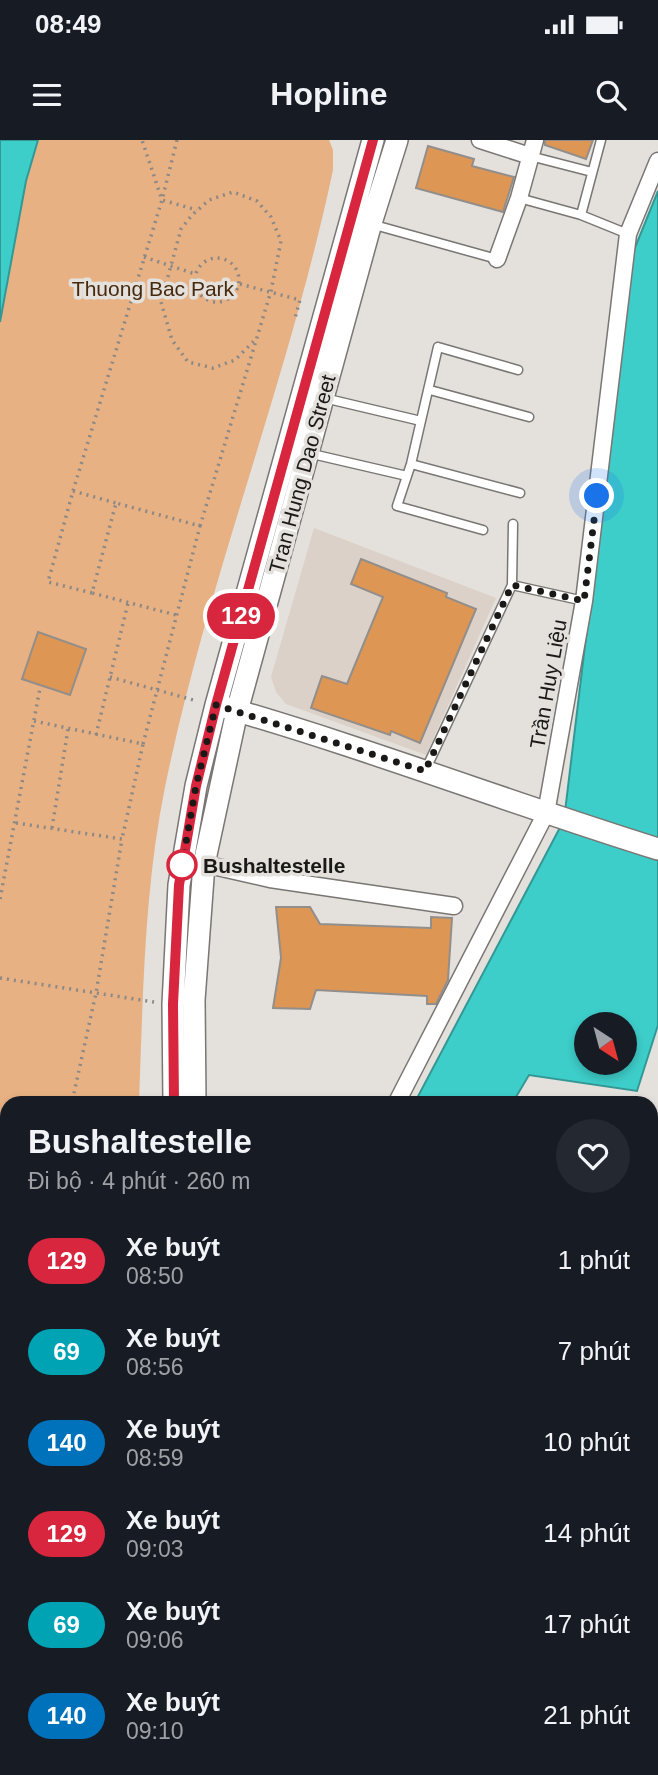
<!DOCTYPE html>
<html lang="vi">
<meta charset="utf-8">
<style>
:root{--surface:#171b24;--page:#242831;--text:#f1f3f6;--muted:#9ea1a6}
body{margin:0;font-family:Helvetica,sans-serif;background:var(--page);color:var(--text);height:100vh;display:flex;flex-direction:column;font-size:26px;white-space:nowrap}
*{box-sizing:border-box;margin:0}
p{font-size:23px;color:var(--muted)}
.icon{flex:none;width:38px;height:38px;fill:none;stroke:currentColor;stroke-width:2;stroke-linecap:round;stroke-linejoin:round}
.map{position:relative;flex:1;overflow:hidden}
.details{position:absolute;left:0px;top:956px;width:658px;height:681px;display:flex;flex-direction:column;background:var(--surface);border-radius:21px 21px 0 0;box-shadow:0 4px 10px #0003}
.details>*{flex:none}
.badge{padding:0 14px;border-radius:23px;font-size:24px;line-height:46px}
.needle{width:46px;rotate:144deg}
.controls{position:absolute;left:574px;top:872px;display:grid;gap:14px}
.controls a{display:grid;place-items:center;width:63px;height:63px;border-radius:50%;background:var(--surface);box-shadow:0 4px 10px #0003;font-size:35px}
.you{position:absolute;width:35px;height:35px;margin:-18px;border:5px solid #fff;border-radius:50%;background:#1a73e8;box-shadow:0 0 0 10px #1a73e833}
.map>.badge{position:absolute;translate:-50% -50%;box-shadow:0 0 0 4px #fff}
.round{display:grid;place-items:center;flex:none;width:74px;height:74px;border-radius:37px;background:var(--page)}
.summary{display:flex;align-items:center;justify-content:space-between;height:119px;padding:0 28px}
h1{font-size:33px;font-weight:800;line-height:52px}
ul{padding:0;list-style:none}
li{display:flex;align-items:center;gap:21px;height:91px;padding:0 28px}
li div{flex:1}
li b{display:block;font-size:26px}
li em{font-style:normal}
li .badge{min-width:77px;font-weight:700;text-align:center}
.status{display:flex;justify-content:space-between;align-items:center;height:49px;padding:0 35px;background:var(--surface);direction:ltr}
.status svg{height:19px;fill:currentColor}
header{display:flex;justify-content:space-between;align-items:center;height:91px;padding:0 28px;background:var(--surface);font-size:32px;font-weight:800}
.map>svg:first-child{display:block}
</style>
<div class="status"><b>08:49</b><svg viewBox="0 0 49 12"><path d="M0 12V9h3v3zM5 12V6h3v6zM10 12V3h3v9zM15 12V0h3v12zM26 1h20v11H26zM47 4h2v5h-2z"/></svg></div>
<header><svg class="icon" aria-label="menu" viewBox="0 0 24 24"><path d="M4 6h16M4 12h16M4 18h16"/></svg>Hopline<svg class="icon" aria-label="search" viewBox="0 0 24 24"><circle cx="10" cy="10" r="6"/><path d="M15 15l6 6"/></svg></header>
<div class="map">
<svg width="658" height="1635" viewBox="0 0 658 1635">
<rect width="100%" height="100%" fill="#e4e0dc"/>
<path fill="#dbd1c8" d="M 314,388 L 496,458 L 426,615 L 286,564 L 276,552 L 271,537 Z"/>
<path fill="#e7b183" d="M 38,0 L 329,0 L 333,10 L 333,30 C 289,238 208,438 165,647 C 144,750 143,857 139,962 L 7,962 L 7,1430 L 0,1429 L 0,182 L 26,41 Z"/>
<path fill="#3ececa" stroke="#339895" stroke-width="2" fill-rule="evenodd" d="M 0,0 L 38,0 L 26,41 L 0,182 Z
M 658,51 L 658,885 L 637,951 L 529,935 L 513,962 L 415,962 L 564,680 L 632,115 ZM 586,884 L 625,884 L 625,922 L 586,922 Z
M 520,1629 L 632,1629 L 633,1635 L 522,1635 Z"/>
<path fill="#dd9654" stroke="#928e8b" stroke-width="2" d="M 545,0 L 593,0 L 586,19 L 545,5 Z
M 428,6 L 474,19 L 472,26 L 514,37 L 503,72 L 416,48 Z
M 361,419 L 447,453 L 446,457 L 476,469 L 420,603 L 391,591 L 390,595 L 311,568 L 322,536 L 347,544 L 383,457 L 351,444 Z
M 38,492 L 86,509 L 70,555 L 22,539 Z
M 276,767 L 310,767 L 320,784 L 431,788 L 431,777 L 452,778 L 448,840 L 436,864 L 427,864 L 427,856 L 316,850 L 310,869 L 273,868 L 281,818 Z"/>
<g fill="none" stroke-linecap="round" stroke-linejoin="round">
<defs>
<path id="service" d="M 530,16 L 592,32
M 519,58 L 581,75 L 628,94
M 581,75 L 601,0
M 371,84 L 497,119
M 430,250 L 529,277
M 324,258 L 421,281
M 308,313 L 407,336
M 411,324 L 520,353
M 483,390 L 397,366 L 411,324 L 438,207 L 518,230
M 512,445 L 584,461
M 425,631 L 512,445 L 513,384"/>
<path id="minor" d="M 480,0 L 530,16
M 497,119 L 519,58 L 535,0
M 204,724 L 270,739 L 454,766
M 397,962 L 546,673 L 584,461 L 628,94 L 658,21
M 0,1511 L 7,1510
M 447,1629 L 450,1635"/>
<path id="secondary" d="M 224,567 C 370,609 513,664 658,709
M 174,962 L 173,864 L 179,745 L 196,646 L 216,565 L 373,0
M 195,962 L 194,860 L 204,724 L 237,571 L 371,83 L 397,0
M 0,1451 L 7,1452
M 204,1629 L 205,1635
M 270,1629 L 271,1635"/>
</defs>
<use href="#service" stroke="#797673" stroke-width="11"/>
<use href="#minor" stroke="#797673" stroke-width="19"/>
<use href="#secondary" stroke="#797673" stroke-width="24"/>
<path stroke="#8b8886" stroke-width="3.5" stroke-dasharray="2 5" stroke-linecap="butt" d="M 177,0 L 162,60 L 197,70
M 144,117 L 195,134
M195 140a22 22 0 1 1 44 0a22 22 0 1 1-44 0Z
M 240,144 L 300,160 L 295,178
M 73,351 L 116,363
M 200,386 L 271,151 L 281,101 L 271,77 L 257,61 L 233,52 L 209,60 L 192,75 L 181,89 L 161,162 L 172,200 L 188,222 L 213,228 L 235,220 L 255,200
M 92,453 L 48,442 L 73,351 L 162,60 L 142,0
M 110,537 L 197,561
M 34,581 L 143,604 L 122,699
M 96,595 L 128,463
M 143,604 L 200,386 L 116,363 L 92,453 L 176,475
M 16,683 L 122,699 L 96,853 L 72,962
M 52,688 L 68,589
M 0,759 L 40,548
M 0,838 L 154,862
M 0,1007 L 7,1008
M 0,1384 L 7,1347"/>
<use href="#service" stroke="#fff" stroke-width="8"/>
<use href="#minor" stroke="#fff" stroke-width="16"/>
<use href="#secondary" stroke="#fff" stroke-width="21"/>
</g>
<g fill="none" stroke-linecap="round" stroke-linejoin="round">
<defs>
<path id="line" d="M 174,962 L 173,864 L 179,745 L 196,646 L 216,565 L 373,0"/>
</defs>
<use href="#line" stroke="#fff" stroke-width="16"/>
<use href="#line" stroke="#d7263d" stroke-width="10"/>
<path stroke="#1a1918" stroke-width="7" stroke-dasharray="0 12.6" d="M 182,725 L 196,646 L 216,565 L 425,631 L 512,445 L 584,461 L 597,356"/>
</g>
<circle fill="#fff" stroke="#d7263d" stroke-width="3.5" cx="182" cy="725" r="14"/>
<g text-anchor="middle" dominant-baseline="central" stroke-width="7" stroke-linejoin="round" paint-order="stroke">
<g font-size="21" fill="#472a0e" stroke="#e4e0dc">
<text x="153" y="148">Thuong Bac Park</text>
</g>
<g font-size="21" fill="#1a1918" stroke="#e4e0dc">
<text transform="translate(302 334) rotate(-75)">Tran Hung Dao Street</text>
<text transform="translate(548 544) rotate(-80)">Trần Huy Liệu</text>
</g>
<g font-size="21" font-weight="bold" fill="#1a1918" stroke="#e4e0dc" text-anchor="start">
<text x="203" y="725">Bushaltestelle</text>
</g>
</g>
</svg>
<div class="controls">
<a><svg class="needle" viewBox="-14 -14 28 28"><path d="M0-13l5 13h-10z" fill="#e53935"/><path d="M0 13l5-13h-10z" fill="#9ea1a6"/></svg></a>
</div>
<div class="you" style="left:597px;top:356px"></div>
<b class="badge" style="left:241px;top:476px;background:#d7263d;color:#fff">129</b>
<section class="details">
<div class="summary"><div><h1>Bushaltestelle</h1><p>Đi bộ · 4 phút · 260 m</p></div><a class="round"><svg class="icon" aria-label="heart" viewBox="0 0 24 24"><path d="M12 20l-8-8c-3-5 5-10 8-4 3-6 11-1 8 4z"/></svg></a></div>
<ul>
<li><span class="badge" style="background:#d7263d;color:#fff">129</span><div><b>Xe buýt</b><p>08:50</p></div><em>1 phút</em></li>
<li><span class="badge" style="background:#00a3b4;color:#fff">69</span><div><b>Xe buýt</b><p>08:56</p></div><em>7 phút</em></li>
<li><span class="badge" style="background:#0072bc;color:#fff">140</span><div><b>Xe buýt</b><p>08:59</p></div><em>10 phút</em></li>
<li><span class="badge" style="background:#d7263d;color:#fff">129</span><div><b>Xe buýt</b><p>09:03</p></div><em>14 phút</em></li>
<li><span class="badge" style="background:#00a3b4;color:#fff">69</span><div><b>Xe buýt</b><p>09:06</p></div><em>17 phút</em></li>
<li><span class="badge" style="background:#0072bc;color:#fff">140</span><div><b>Xe buýt</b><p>09:10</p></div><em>21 phút</em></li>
</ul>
</section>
</div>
